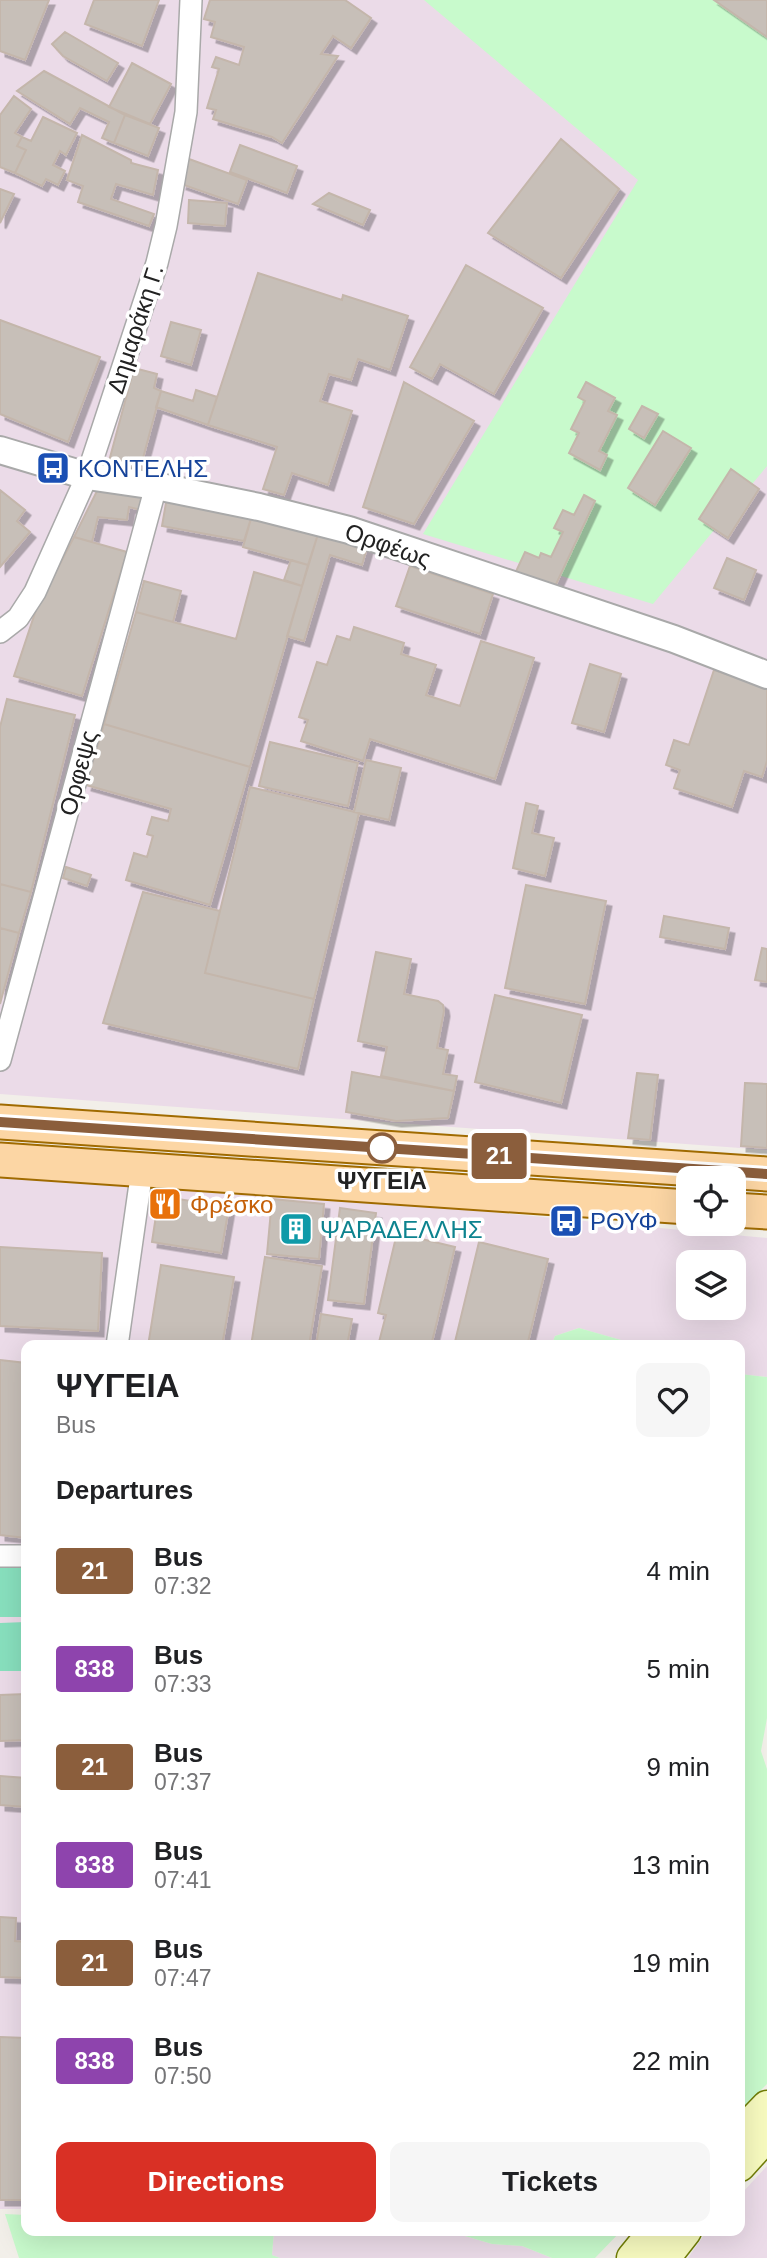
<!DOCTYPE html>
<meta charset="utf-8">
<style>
:root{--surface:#fff;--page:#f6f6f6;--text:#202124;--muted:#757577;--accent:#d93025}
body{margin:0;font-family:Helvetica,sans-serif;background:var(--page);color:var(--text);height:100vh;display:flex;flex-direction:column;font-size:26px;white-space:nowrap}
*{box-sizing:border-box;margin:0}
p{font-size:23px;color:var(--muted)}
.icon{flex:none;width:38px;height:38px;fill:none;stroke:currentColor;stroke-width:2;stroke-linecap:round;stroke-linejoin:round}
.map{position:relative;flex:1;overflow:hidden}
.panel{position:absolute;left:21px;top:1340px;width:724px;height:896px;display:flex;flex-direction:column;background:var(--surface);border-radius:14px;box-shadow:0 7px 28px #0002}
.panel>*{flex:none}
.badge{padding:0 14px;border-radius:5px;font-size:24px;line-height:46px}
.fabs{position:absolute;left:676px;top:1166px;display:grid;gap:14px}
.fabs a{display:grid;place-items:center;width:70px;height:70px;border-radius:14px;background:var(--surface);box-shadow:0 7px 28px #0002;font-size:35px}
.map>.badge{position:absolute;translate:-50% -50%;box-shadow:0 0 0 4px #fff}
h2{padding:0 35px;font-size:26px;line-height:63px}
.round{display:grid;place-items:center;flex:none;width:74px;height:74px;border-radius:14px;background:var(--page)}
.head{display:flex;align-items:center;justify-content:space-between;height:119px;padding:0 35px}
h1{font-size:33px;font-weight:800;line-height:52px}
.button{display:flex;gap:14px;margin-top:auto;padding:14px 35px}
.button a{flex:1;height:80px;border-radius:14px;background:var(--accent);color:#fff;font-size:28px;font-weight:800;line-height:80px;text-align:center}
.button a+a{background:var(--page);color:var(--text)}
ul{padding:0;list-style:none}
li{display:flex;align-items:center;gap:21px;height:98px;padding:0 35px}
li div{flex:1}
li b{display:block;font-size:26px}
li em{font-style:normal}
li .badge{min-width:77px;font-weight:700;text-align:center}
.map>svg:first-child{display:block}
</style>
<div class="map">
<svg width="767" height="2258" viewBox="0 0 767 2258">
<defs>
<filter id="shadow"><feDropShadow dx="5.5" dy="5.5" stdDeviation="0" flood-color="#0004"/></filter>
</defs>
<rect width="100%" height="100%" fill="#f2efe9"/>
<path fill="#ebdbe8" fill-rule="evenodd" d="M 0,0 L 767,0 L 767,1150 L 0,1094 Z
M 0,1173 L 479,1211 L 767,1238 L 767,1377 L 740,1374 L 740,1346 L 642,1346 L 579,1328 L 555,1336 L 551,1346 L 26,1346 L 26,2209 L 0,2209 ZM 688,1262 L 733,1262 L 733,1307 L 688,1307 Z
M 767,2166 L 767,2258 L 688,2258 L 707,2231 L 740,2231 L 740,2195 Z
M 274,2231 L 448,2231 L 492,2244 L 522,2246 L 552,2258 L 280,2258 L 272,2255 Z"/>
<path fill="#c8facc" d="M 424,0 L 727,0 L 767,32 L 767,466 L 653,604 L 423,534 L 638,180 Z
M 579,1328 L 642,1346 L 551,1346 L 555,1336 Z
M 740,1374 L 767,1377 L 767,1718 L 761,1751 L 767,1769 L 767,2084 L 740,2111 Z
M 5,2214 L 26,2215 L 26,2231 L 274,2231 L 272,2255 L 280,2258 L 19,2258 Z
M 448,2231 L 621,2231 L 595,2258 L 552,2258 L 522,2246 L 492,2244 Z"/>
<path fill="#88e0be" d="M 0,1568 L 26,1568 L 26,1617 L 0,1617 Z
M 26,1622 L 26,1671 L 0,1671 L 0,1623 Z"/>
<path fill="#c7bfb8" stroke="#c4b6ab" stroke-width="2" filter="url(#shadow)" d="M 0,0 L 49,0 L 25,60 L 0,51 Z
M 94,0 L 159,0 L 142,46 L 85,24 Z
M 210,0 L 345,0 L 371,18 L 351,48 L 333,36 L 321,54 L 338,56 L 282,143 L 272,137 L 213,119 L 216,110 L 207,108 L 219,69 L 212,67 L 216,57 L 239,65 L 244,47 L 211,37 L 215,22 L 204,19 Z
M 714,0 L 767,0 L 767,37 Z
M 65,32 L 118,63 L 107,81 L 63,56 L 52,44 Z
M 132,63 L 171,84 L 150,124 L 109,107 Z
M 44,71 L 125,115 L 114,143 L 102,138 L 109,122 L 80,108 L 70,124 L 17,91 Z
M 14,96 L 31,109 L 15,133 L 22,137 L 17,146 L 26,150 L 15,173 L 0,167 L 0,115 Z
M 125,115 L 159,128 L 148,156 L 114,143 Z
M 43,117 L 77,133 L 66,155 L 60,151 L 53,165 L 65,171 L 58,185 L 46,179 L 42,186 L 15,173 L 26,150 L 17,146 L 22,137 L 31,141 Z
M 82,135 L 131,160 L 131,163 L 158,170 L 153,195 L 116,184 L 111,199 L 154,214 L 149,226 L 78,202 L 83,186 L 67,180 Z
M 561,139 L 619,189 L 561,278 L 488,233 Z
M 240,145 L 297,166 L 287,193 L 230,172 Z
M 189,159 L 247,180 L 238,204 L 181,184 Z
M 0,189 L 14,194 L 0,223 Z
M 329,193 L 370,210 L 363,225 L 313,204 Z
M 189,200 L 227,203 L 225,226 L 188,223 Z
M 466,265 L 543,308 L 494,394 L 440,364 L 432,379 L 410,367 Z
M 258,273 L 342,300 L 343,295 L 408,316 L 390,370 L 358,359 L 351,380 L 329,374 L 320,401 L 352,411 L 328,485 L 292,473 L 284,495 L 263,489 L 277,447 L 208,425 Z
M 0,320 L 100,357 L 68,442 L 0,414 Z
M 171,322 L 201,330 L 191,365 L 161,356 Z
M 134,368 L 157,374 L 154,388 L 161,391 L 139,473 L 108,465 Z
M 404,382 L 474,421 L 414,524 L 363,507 Z
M 586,382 L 615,398 L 608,411 L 617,415 L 599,451 L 607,455 L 600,470 L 569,453 L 579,433 L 571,429 L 585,401 L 578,397 Z
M 196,390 L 217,397 L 208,425 L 156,407 L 161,391 L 193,401 Z
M 642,406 L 658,414 L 644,438 L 629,429 Z
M 663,431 L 691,448 L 655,505 L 628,488 Z
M 731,469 L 759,489 L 728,538 L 699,519 Z
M 98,489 L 142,496 L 141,510 L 129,507 L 127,520 L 98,517 L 92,542 L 74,537 Z
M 0,490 L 25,510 L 17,521 L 30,532 L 0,567 Z
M 584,495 L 595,501 L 551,595 L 513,578 L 525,552 L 539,558 L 541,553 L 551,557 L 563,532 L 554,528 L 563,510 L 574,515 Z
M 167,497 L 252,515 L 244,541 L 162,526 Z
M 252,515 L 318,534 L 308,565 L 243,547 Z
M 318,534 L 367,548 L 362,565 L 330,555 L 304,641 L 287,636 Z
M 74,537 L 127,552 L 82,696 L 14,676 L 36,610 Z
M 727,558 L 756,570 L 744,600 L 714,588 Z
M 291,560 L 308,565 L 302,586 L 284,580 Z
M 410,566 L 493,594 L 480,634 L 396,606 Z
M 254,572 L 302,586 L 250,767 L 104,724 L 136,612 L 236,639 Z
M 144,581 L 181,591 L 173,622 L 136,612 Z
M 354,627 L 404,643 L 401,654 L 436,665 L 426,695 L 460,706 L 481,641 L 534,658 L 495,779 L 370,739 L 363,761 L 301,741 L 308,720 L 299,717 L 317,662 L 327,665 L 337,636 L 350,640 Z
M 590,664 L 621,674 L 604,732 L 572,723 Z
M 714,670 L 767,688 L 767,761 L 762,777 L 744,771 L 732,807 L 674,788 L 680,770 L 666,765 L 674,740 L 689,745 Z
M 7,699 L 75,715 L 31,892 L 0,884 L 0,727 Z
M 104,724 L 250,767 L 210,905 L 126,880 L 134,853 L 147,857 L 153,836 L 147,834 L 152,817 L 168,821 L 171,809 L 86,785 Z
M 270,742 L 358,763 L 348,806 L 259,786 Z
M 366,760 L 401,768 L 389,820 L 354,812 Z
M 250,787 L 359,813 L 314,999 L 205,973 Z
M 526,803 L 538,806 L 532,833 L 554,838 L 545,876 L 513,868 Z
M 66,867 L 91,875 L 87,886 L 63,878 Z
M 0,884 L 31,892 L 19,933 L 0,928 Z
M 526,885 L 606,901 L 585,1004 L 505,988 Z
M 143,892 L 220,911 L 205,973 L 314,999 L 298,1069 L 103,1023 Z
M 664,916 L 729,928 L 725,949 L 660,937 Z
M 0,928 L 19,933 L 0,1004 Z
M 762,948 L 767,949 L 767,982 L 755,980 Z
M 376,952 L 411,959 L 404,994 L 438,1001 L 443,1005 L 444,1011 L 437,1048 L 448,1050 L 443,1074 L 457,1076 L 454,1091 L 381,1076 L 387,1047 L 358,1041 Z
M 495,995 L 582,1015 L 561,1103 L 475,1082 Z
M 352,1072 L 454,1091 L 448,1118 L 396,1121 L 346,1112 Z
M 637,1073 L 658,1075 L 650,1140 L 628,1138 Z
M 745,1083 L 767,1084 L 767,1148 L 741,1146 Z
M 159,1196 L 229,1207 L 221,1253 L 152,1242 Z
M 272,1199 L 324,1204 L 319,1259 L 267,1254 Z
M 340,1208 L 376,1213 L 364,1304 L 328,1300 Z
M 397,1233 L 455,1247 L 431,1346 L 378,1346 L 386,1315 L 378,1313 Z
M 479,1242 L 548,1259 L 527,1346 L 454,1346 Z
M 0,1247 L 102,1253 L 98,1331 L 0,1326 Z
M 265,1257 L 322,1266 L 309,1346 L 251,1346 Z
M 161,1265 L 234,1277 L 222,1346 L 148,1346 Z
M 321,1314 L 352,1319 L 347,1346 L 316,1346 Z
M 0,1360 L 26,1363 L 26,1538 L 0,1535 Z
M 26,1694 L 26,1740 L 0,1741 L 0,1695 Z
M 0,1776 L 26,1778 L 26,1807 L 0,1805 Z
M 0,1917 L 16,1918 L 15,1941 L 26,1942 L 26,1978 L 0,1977 Z
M 0,2037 L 26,2038 L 26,2200 L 0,2200 Z"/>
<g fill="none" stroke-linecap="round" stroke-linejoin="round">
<defs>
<path id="minor" d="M 0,632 L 18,618 L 35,592 L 87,476 L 157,263 L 166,226 L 186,112 L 191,0
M 0,1060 L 156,486
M 117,1346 L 142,1170
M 0,1556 L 26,1556"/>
<path id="tertiary" d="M 0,450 L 87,476 L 156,486 L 259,507 L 349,530 L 674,639 L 767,675"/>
<path id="secondary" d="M 740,2134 L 767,2106
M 740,2166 L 767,2136
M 632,2258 L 654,2231
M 665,2258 L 686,2231"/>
<path id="primary" d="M 0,1122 L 767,1174
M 0,1160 L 688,1207
M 733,1210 L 767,1212"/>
</defs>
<use href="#minor" stroke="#a9a9a9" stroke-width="24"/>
<use href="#tertiary" stroke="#a9a9a9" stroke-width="30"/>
<use href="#secondary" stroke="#707d05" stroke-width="33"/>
<use href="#primary" stroke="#a06b00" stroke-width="37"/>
<use href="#minor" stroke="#fff" stroke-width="21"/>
<use href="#tertiary" stroke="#fff" stroke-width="26"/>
<use href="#secondary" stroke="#f7fabf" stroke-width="30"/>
<use href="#primary" stroke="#fcd6a4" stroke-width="33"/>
</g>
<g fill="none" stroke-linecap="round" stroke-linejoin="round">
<defs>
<path id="line" d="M 0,1122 L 767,1174"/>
</defs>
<use href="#line" stroke="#fff" stroke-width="16"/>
<use href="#line" stroke="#8b5e3c" stroke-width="10"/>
</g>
<defs>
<symbol id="bus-square" viewBox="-11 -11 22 22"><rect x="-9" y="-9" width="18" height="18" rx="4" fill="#1a4fb4" stroke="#fff"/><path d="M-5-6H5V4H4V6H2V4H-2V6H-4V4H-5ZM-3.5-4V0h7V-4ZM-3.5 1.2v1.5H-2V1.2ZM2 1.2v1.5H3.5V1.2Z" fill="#fff"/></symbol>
<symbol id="restaurant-square" viewBox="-11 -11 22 22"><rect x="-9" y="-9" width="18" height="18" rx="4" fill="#e8710a" stroke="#fff"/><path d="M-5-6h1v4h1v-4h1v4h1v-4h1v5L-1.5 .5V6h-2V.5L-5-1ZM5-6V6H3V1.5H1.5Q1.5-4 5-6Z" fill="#fff"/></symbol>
<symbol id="building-square" viewBox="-11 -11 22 22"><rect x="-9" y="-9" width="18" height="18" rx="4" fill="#0f9aa8" stroke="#fff"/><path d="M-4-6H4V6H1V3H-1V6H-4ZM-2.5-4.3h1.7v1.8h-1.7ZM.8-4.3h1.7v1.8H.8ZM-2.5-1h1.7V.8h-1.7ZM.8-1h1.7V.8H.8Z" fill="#fff"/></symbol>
</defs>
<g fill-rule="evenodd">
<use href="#bus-square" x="34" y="449" width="38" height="38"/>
<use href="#restaurant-square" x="146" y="1185" width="38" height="38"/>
<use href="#bus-square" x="547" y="1202" width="38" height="38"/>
<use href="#building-square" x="277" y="1210" width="38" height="38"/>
</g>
<circle fill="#fff" stroke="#8b5e3c" stroke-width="3.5" cx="382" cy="1148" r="14"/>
<g text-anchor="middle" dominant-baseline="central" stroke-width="7" stroke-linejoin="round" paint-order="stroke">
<g font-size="24" fill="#222" stroke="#fff">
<text transform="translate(135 329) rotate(-72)">Δημαράκη Γ.</text>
<text transform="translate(388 545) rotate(19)">Ορφέως</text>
<text transform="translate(78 773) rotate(-75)">Ορφεψς</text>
</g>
<g font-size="24" fill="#164399" stroke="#fff" text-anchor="start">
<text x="78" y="468">ΚΟΝΤΕΛΗΣ</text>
<text x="590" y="1221">ΡΟΥΦ</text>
</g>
<g font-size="24" font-weight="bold" fill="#222" stroke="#fff">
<text x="382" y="1180">ΨΥΓΕΙΑ</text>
</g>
<g font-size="24" fill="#c56008" stroke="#fff" text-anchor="start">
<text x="190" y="1204">Φρέσκο</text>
</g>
<g font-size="24" fill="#0d838f" stroke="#fff" text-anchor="start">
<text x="320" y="1229">ΨΑΡΑΔΕΛΛΗΣ</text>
</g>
</g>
</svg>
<div class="fabs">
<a><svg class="icon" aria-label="locate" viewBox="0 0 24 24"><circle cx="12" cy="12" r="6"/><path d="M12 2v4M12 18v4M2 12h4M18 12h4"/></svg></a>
<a><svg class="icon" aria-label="layers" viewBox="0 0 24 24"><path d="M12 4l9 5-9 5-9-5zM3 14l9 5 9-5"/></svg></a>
</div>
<b class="badge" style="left:499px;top:1156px;background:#8b5e3c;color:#fff">21</b>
<section class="panel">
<div class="head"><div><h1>ΨΥΓΕΙΑ</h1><p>Bus</p></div><a class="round"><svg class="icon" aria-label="heart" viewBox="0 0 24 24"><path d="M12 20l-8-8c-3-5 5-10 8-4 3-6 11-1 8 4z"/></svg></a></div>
<h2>Departures</h2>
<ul>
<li><span class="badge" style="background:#8b5e3c;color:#fff">21</span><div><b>Bus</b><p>07:32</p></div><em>4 min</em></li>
<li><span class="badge" style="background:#8e44ad;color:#fff">838</span><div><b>Bus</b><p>07:33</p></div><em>5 min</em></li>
<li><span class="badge" style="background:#8b5e3c;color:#fff">21</span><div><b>Bus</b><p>07:37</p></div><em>9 min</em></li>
<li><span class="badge" style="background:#8e44ad;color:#fff">838</span><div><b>Bus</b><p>07:41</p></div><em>13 min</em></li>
<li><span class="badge" style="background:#8b5e3c;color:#fff">21</span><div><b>Bus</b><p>07:47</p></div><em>19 min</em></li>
<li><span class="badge" style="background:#8e44ad;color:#fff">838</span><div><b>Bus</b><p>07:50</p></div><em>22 min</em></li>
</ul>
<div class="button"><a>Directions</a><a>Tickets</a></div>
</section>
</div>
